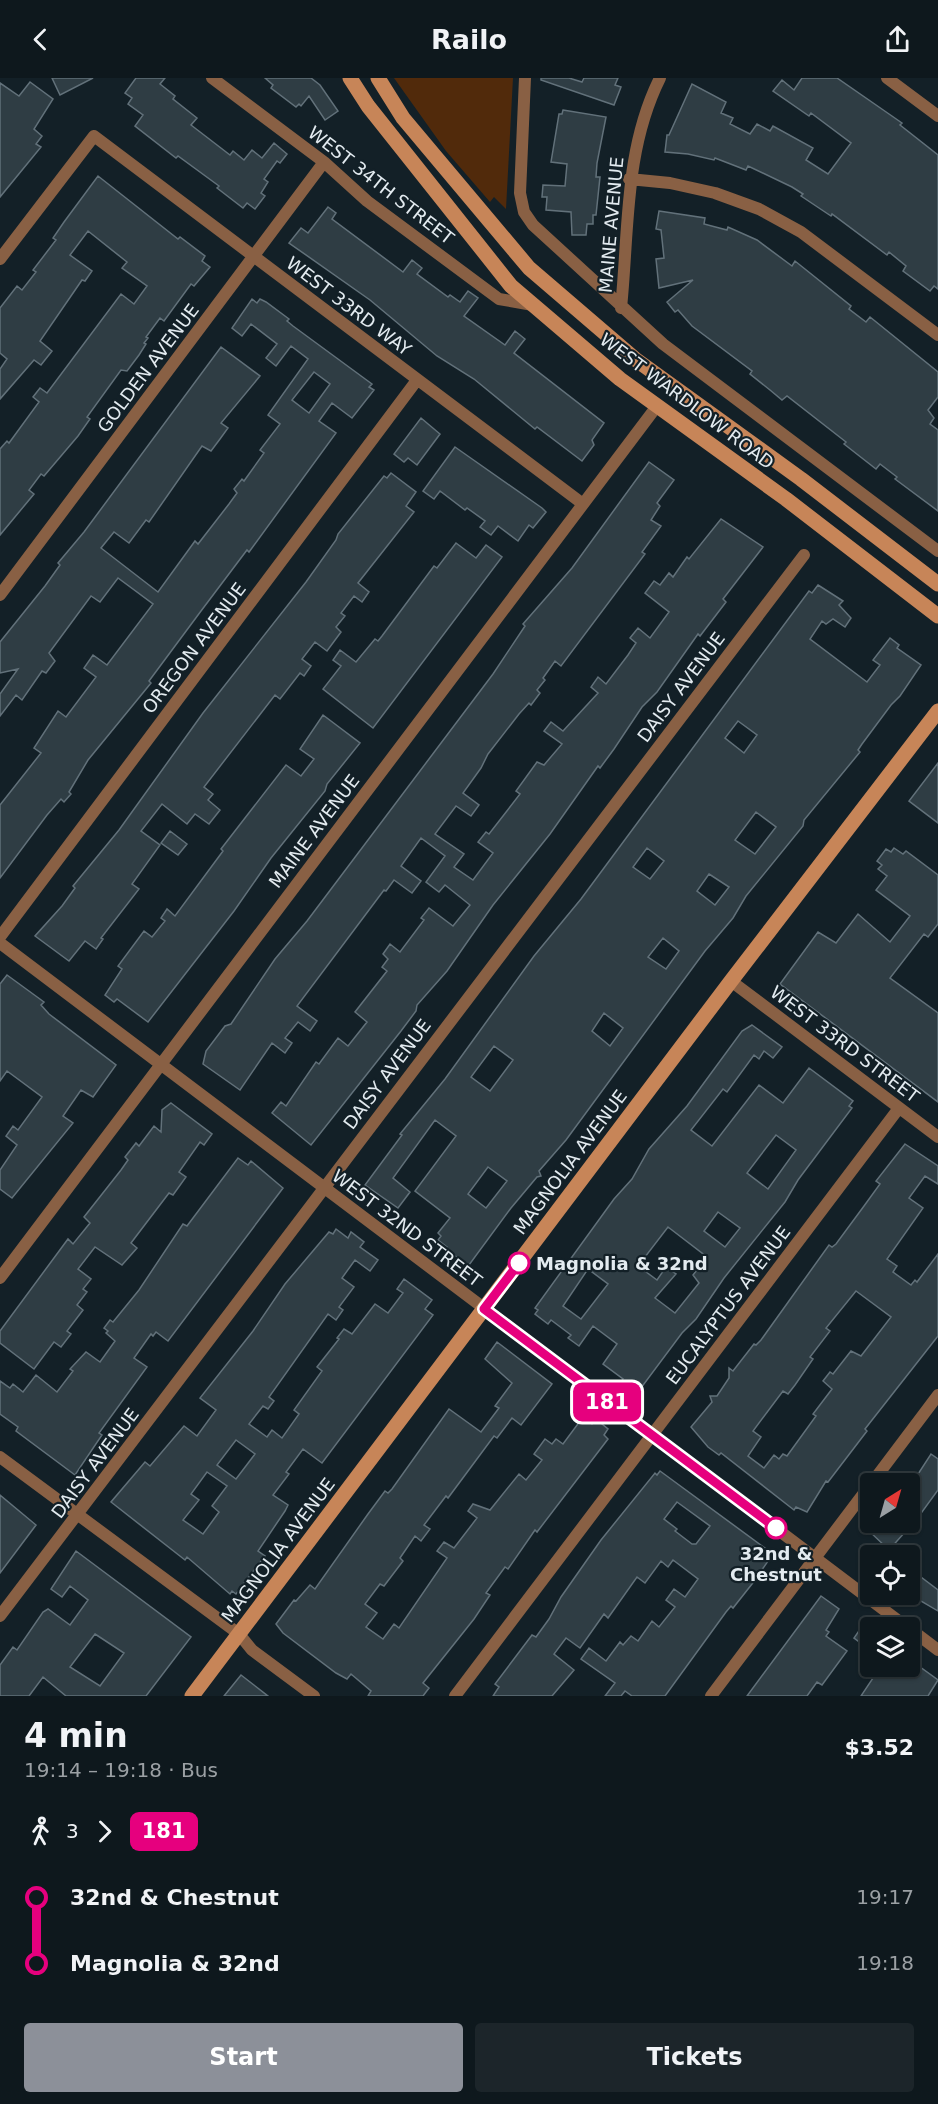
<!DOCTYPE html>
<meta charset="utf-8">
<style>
:root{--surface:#0e181d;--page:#1c252a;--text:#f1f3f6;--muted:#9ba0a4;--line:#2e373b;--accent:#8c9099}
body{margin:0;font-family:"DejaVu Sans",sans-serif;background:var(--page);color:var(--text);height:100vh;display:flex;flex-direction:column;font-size:22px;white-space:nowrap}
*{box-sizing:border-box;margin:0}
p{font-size:20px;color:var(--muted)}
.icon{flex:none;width:33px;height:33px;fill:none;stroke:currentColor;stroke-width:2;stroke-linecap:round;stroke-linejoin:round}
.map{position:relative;height:1618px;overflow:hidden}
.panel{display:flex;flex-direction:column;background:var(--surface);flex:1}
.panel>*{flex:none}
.badge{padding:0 12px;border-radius:9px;font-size:21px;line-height:39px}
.needle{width:39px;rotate:37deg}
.fabs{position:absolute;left:860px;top:1395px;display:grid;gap:12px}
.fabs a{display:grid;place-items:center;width:60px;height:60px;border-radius:6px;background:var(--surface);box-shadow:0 2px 4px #0004,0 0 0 2px var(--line);font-size:30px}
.map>.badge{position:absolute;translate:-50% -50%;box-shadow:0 0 0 3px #fff}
.legs{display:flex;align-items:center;gap:9px;height:66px;padding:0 24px;font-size:20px}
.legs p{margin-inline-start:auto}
.summary{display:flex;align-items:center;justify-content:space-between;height:102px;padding:0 24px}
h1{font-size:33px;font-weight:800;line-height:45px}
.primary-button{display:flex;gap:12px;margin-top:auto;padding:12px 24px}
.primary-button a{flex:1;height:69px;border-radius:6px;background:var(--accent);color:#fff;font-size:24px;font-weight:800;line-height:69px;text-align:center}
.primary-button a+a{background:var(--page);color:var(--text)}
ul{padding:0 24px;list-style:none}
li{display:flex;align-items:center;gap:21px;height:66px;font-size:22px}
li i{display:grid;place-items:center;width:9px;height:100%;margin:0 8px;background:currentColor}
li i::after{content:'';width:15px;height:15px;margin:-8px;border:4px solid;border-radius:50%;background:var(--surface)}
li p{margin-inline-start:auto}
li:first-child i{background:linear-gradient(#0000 50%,currentColor 0)}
li:last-child i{background:linear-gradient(currentColor 50%,#0000 0)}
header{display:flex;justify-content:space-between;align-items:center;height:78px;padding:0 24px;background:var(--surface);font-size:27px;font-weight:800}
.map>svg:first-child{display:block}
</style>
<header><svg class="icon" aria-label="back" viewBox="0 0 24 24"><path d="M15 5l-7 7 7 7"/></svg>Railo<svg class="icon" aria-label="share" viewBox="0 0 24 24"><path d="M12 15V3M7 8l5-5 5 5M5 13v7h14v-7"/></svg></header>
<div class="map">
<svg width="938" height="1618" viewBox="0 0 938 1618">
<rect width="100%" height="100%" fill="#132027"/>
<path fill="#512a0b" d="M 394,0 L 513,0 L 506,131 L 494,119 L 490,124 L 446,73 Z"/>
<path fill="#2f3d44" stroke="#62717a" stroke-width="1.5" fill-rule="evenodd" d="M 52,0 L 93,0 L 60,17 Z
M 136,0 L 165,0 L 160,6 L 175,18 L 173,21 L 197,40 L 191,47 L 230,77 L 233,73 L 244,82 L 252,72 L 262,80 L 274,65 L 287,76 L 280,85 L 277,83 L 264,101 L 268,104 L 261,115 L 265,118 L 255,131 L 247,125 L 243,130 L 217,110 L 219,108 L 178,78 L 176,80 L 135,48 L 143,37 L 128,26 L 132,20 L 125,15 Z
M 265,0 L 311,0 L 320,7 L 338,33 L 325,42 L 309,18 L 301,28 L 299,26 L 296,29 L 271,10 L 273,7 Z
M 541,0 L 569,0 L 582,4 L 584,0 L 618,0 L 615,7 L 621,9 L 614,27 L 541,2 Z
M 802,0 L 837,0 L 902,45 L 900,47 L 938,77 L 938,211 L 934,208 L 930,213 L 903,193 L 906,188 L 889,174 L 887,177 L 832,136 L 831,138 L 801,118 L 803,116 L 792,109 L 748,88 L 746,92 L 715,80 L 714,82 L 688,76 L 665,74 L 667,57 L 669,57 L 692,6 L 726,24 L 721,35 L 733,40 L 730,46 L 750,56 L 757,46 L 770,53 L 773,48 L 813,70 L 806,82 L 828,96 L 851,65 L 811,35 L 809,38 L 773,13 L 782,2 L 794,12 Z
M 30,4 L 53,21 L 34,51 L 42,58 L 36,66 L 41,69 L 0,119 L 0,5 L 19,18 Z
M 563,32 L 606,39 L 597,85 L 596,99 L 600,99 L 596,137 L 593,137 L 593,146 L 587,146 L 586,157 L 572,157 L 571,134 L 546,132 L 547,119 L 542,119 L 543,107 L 565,108 L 567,86 L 551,84 L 559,36 L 562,36 Z
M 98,98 L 178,161 L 180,159 L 205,178 L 202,183 L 210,189 L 194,208 L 191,206 L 164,243 L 160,240 L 146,259 L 148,260 L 144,265 L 146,266 L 139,277 L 127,293 L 121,292 L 87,339 L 90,341 L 78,358 L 44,398 L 41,396 L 29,412 L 34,416 L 0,457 L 0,371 L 7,363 L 9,365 L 39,324 L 33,319 L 40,310 L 47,315 L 121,216 L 134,226 L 147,208 L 122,190 L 127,184 L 88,153 L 70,177 L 92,193 L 85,203 L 82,202 L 40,263 L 52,273 L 41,287 L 34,282 L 0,321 L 0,291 L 7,281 L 0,275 L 0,230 L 17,208 L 22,212 L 36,194 L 33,192 L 56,162 L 53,160 L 64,144 Z
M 328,129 L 336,135 L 332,141 L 403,194 L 412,182 L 422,190 L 417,196 L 448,219 L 450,217 L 460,224 L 468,213 L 478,220 L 464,238 L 505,267 L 515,253 L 525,261 L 514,275 L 604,345 L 592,362 L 594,367 L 582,383 L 537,349 L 535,351 L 474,301 L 437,278 L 370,222 L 289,165 L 301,150 L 308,155 Z
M 659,133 L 705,140 L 704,146 L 727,152 L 728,149 L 757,162 L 792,188 L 795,183 L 851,228 L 849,231 L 866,244 L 870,239 L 938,294 L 938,319 L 928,332 L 934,340 L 930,346 L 938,352 L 938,433 L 895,401 L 897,399 L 880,386 L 876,391 L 844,366 L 846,364 L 787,318 L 782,322 L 770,312 L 750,296 L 752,293 L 692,248 L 678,232 L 675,234 L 667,224 L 693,202 L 659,210 L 656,181 L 664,180 L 661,152 L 656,151 Z
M 252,221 L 257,225 L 260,221 L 266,224 L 289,241 L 287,243 L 293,248 L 372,306 L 369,309 L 374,312 L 352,340 L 332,325 L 319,343 L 336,355 L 249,474 L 247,472 L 201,533 L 149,603 L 151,605 L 88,682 L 69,714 L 71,716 L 64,724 L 61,721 L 47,737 L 0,800 L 0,727 L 41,675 L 34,670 L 58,633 L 66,639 L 96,599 L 84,590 L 93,577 L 107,587 L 153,526 L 118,500 L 100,524 L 91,518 L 49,575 L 55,583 L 46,595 L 42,593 L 22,622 L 16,617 L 0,638 L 0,616 L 18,591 L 0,595 L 0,564 L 45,508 L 60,487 L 58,485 L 84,454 L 221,269 L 260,298 L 221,345 L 228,350 L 220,361 L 211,373 L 202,368 L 149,444 L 146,442 L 129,465 L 114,454 L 101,470 L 158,514 L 195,463 L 198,466 L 229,426 L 237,415 L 234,411 L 242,401 L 244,403 L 264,375 L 260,372 L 280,346 L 268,337 L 308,281 L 291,268 L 276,288 L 266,280 L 277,266 L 251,246 L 242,258 L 232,250 ZM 314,294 L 330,306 L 309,335 L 292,322 Z
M 421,340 L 440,356 L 417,387 L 408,380 L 404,384 L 394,376 Z
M 455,369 L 542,430 L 546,434 L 533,450 L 529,447 L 518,463 L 498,448 L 491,457 L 480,449 L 485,443 L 467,430 L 465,432 L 440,413 L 434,421 L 423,413 Z
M 649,384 L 674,402 L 657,425 L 660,428 L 651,442 L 661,448 L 642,474 L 645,476 L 561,588 L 555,583 L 543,600 L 545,602 L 537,612 L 540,615 L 531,627 L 529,625 L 519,636 L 488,676 L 481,690 L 463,715 L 479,727 L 471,738 L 456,728 L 435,756 L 464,776 L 454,789 L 473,802 L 493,775 L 478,764 L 486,754 L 489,756 L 520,716 L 516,713 L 537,684 L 544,687 L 562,666 L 544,653 L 551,644 L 563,653 L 598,615 L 591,609 L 598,599 L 606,606 L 628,577 L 636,565 L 630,560 L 638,550 L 650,560 L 669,534 L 645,515 L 654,503 L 660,507 L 669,495 L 673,499 L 687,479 L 689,481 L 721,441 L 763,469 L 723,521 L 726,524 L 700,558 L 698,556 L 657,614 L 642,629 L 614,671 L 600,690 L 598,688 L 550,756 L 493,827 L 447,893 L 417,927 L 416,933 L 401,953 L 311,1067 L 272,1035 L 281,1024 L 286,1028 L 316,984 L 319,986 L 338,960 L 348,968 L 367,944 L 355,934 L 387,893 L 382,889 L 388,881 L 383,876 L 390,866 L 400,874 L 424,842 L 421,840 L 429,830 L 453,848 L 470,827 L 445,807 L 439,814 L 426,804 L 445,778 L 421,760 L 401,788 L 421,803 L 412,815 L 394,802 L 386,813 L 384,812 L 297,928 L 317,943 L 310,953 L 298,944 L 285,960 L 292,965 L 285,975 L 272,965 L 240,1012 L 203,986 L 206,973 L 225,948 L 231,946 L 275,881 L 307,843 L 493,596 L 525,548 L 523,546 L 572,490 Z
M 391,395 L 416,414 L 406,428 L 414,434 L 358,505 L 369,514 L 362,524 L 354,518 L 341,535 L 345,538 L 336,549 L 341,554 L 327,573 L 315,564 L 302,581 L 311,588 L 304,598 L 300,595 L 280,621 L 275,617 L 204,709 L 213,716 L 208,722 L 220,732 L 209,746 L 195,736 L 187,746 L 162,726 L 141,753 L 160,767 L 132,806 L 139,811 L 101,860 L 103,861 L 96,871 L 85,863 L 69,883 L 35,858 L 62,828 L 75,810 L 73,808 L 119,752 L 203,635 L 306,504 L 336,462 L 338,456 L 384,398 L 387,400 Z
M 456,465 L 476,480 L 486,467 L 502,479 L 373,650 L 323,611 L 341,588 L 333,582 L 340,572 L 356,584 L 375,561 L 378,563 L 382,558 L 434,488 L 437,490 Z
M 818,507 L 843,523 L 839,527 L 851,540 L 845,549 L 833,541 L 826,546 L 822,543 L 810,561 L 867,604 L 880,587 L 873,582 L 890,560 L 899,567 L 897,570 L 921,587 L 900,618 L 891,627 L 862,666 L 858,672 L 860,674 L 804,742 L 803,748 L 746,818 L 733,840 L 705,873 L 566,1062 L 539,1093 L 541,1098 L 537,1099 L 511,1130 L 469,1187 L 445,1171 L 447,1169 L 438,1162 L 441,1158 L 438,1155 L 450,1140 L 415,1113 L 456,1058 L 435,1042 L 393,1100 L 410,1114 L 398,1130 L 365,1107 L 402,1057 L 400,1056 L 445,1001 L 534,878 L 581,821 L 809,513 L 812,515 ZM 738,643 L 757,657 L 744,675 L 725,660 ZM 756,734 L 776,749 L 755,776 L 735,762 ZM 647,770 L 664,783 L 650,801 L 633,789 ZM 709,796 L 729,809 L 715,827 L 697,813 ZM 663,860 L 679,873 L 666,891 L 648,879 ZM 604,935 L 623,950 L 610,968 L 592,953 ZM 494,968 L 513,982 L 490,1013 L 471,999 ZM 488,1089 L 507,1103 L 486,1130 L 468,1116 Z
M 323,637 L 360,665 L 327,706 L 325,713 L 271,780 L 234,833 L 148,944 L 117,921 L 114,924 L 105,917 L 122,891 L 118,888 L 144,853 L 152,859 L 165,843 L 161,840 L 167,831 L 175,838 L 223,773 L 221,771 L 286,687 L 301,698 L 314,681 L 300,671 Z
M 938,685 L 938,745 L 909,723 Z
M 170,753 L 187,766 L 178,777 L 161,765 Z
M 894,770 L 903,776 L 906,773 L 938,797 L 938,846 L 928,859 L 924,856 L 890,900 L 938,935 L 938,1024 L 780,906 L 818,854 L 836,865 L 858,836 L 890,864 L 910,838 L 876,812 L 887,798 L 878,791 L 882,787 L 877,783 L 886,771 L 891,774 Z
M 7,897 L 44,924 L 41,927 L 49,936 L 116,987 L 93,1019 L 81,1012 L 63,1038 L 73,1045 L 12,1120 L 0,1111 L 0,1092 L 17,1067 L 6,1058 L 13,1048 L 18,1052 L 42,1019 L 7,993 L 0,1003 L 0,906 Z
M 752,947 L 782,969 L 773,980 L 764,973 L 759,981 L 754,977 L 727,1014 L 723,1011 L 691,1052 L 712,1068 L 759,1007 L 783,1025 L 809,990 L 853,1023 L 849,1028 L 852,1030 L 798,1102 L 785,1124 L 724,1200 L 696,1241 L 682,1255 L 635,1318 L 619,1306 L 623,1301 L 603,1286 L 617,1266 L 593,1248 L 579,1268 L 568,1260 L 571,1257 L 551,1242 L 548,1246 L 535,1236 L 538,1232 L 535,1230 L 614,1121 L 632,1101 L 649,1071 L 687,1028 L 742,953 ZM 776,1057 L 796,1072 L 768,1111 L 747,1095 ZM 718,1134 L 740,1150 L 725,1169 L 704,1153 ZM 668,1149 L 707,1179 L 693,1197 L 699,1205 L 675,1235 L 655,1220 L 676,1196 L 666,1189 L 657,1202 L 638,1188 ZM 588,1191 L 608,1206 L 581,1241 L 563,1228 Z
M 171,1025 L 212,1056 L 204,1067 L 200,1064 L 179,1094 L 186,1099 L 173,1117 L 169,1115 L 131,1165 L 137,1170 L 122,1187 L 95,1169 L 78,1191 L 91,1201 L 83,1211 L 87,1214 L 77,1227 L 83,1232 L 67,1253 L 71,1256 L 61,1269 L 54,1264 L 34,1291 L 0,1265 L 0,1253 L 68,1161 L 73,1166 L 90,1145 L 84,1139 L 121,1092 L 128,1082 L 125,1079 L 136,1065 L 139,1068 L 154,1048 L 161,1054 L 162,1032 Z
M 905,1066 L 938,1088 L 938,1106 L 925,1098 L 909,1120 L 923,1130 L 887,1181 L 897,1188 L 893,1194 L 911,1207 L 915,1202 L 917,1204 L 938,1176 L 938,1258 L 865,1351 L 867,1353 L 828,1404 L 826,1403 L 807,1434 L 796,1429 L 794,1432 L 721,1375 L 719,1377 L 708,1369 L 691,1349 L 712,1324 L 710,1318 L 717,1318 L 729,1300 L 729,1290 L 733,1293 L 754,1266 L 756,1267 L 761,1262 L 829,1167 L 832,1169 L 836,1166 L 864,1128 L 880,1106 L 876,1103 ZM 856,1213 L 891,1239 L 861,1278 L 851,1273 L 833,1296 L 830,1294 L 823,1303 L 832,1311 L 813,1336 L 816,1338 L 787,1378 L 783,1376 L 779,1381 L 774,1377 L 764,1390 L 748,1378 L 761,1359 L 753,1353 L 783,1313 L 788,1316 L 795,1307 L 813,1281 L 810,1279 L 830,1253 L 826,1250 Z
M 238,1080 L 248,1087 L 251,1083 L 283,1110 L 168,1263 L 156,1254 L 153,1258 L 151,1256 L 134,1280 L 147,1289 L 99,1355 L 102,1357 L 75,1397 L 16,1353 L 18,1349 L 0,1336 L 0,1303 L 10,1310 L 13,1306 L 23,1314 L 36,1297 L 57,1314 L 73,1293 L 70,1291 L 86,1274 L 100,1284 L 115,1263 L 106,1255 L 108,1253 L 104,1250 L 110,1242 L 113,1244 L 139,1212 L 183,1146 L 187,1148 Z
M 336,1151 L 348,1160 L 351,1154 L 364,1164 L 360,1169 L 378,1182 L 370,1193 L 355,1182 L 342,1200 L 354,1209 L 339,1229 L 343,1232 L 336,1242 L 328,1236 L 269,1319 L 274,1323 L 268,1331 L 263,1328 L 249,1346 L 267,1359 L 272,1352 L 282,1360 L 299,1336 L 294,1332 L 322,1293 L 317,1289 L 339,1261 L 337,1260 L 344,1251 L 352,1256 L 375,1226 L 388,1235 L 403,1215 L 397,1211 L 404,1201 L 432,1222 L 425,1231 L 433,1237 L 322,1385 L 303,1371 L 286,1394 L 289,1396 L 273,1417 L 288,1427 L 285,1433 L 258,1473 L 265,1478 L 236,1516 L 232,1513 L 230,1516 L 187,1479 L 185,1482 L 111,1424 L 145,1384 L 150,1388 L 184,1348 L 197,1358 L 216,1332 L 200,1320 L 253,1253 L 285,1206 L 329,1154 L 333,1156 ZM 236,1362 L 255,1376 L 236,1401 L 217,1387 ZM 207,1394 L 227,1408 L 212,1428 L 219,1434 L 203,1456 L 183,1442 L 199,1422 L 191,1416 Z
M 497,1264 L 552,1306 L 521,1347 L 512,1340 L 497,1360 L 494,1358 L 448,1420 L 446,1418 L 424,1447 L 430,1451 L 421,1463 L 415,1458 L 400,1480 L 403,1483 L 384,1508 L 380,1506 L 365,1526 L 377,1535 L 366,1549 L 383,1561 L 394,1546 L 399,1550 L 447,1480 L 437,1473 L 444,1464 L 454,1470 L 477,1440 L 468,1433 L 473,1426 L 490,1432 L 519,1396 L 526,1402 L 542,1382 L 534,1376 L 545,1361 L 552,1366 L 556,1361 L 563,1366 L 583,1339 L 592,1346 L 596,1341 L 608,1351 L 604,1357 L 608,1361 L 537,1454 L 535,1452 L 508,1491 L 505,1489 L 486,1515 L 490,1517 L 474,1541 L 423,1605 L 429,1610 L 423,1618 L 368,1618 L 371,1613 L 351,1596 L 347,1601 L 336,1595 L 283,1555 L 276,1546 L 294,1522 L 296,1523 L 310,1507 L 315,1511 L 368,1436 L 385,1413 L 388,1415 L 392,1411 L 449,1331 L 481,1354 L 499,1330 L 495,1328 L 512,1305 L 485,1281 Z
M 931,1376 L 938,1381 L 938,1412 L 922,1434 L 909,1424 L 909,1410 Z
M 660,1393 L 773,1476 L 752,1506 L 733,1530 L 731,1528 L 726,1534 L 665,1618 L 632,1618 L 625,1613 L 621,1618 L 605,1618 L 615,1605 L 581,1581 L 589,1570 L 606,1583 L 620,1564 L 623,1567 L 631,1558 L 638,1563 L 652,1543 L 659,1549 L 675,1529 L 666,1522 L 674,1511 L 685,1519 L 698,1501 L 673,1482 L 668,1489 L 661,1483 L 645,1505 L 637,1499 L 608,1540 L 604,1536 L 580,1570 L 566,1560 L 554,1576 L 574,1592 L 552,1618 L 493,1618 L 499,1609 L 495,1606 L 532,1557 L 536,1559 L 549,1541 L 561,1519 L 601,1462 L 655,1395 L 657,1397 ZM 677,1424 L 710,1448 L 696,1466 L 692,1466 L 675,1453 L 677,1451 L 664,1441 Z
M 0,1417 L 36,1447 L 0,1495 Z
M 874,1444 L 914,1444 L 889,1472 L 868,1452 Z
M 76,1473 L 191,1559 L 146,1618 L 66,1618 L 43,1599 L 29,1618 L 0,1618 L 0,1587 L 13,1569 L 17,1572 L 43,1534 L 48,1531 L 70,1547 L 88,1522 L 70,1508 L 62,1519 L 51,1511 ZM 95,1556 L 124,1575 L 100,1608 L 70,1589 Z
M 909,1490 L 938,1512 L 938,1533 L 909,1516 Z
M 821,1518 L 839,1531 L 826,1552 L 829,1554 L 826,1558 L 847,1573 L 822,1607 L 817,1604 L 807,1618 L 747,1618 Z
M 863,1547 L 870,1552 L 870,1572 L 854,1560 Z
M 909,1581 L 938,1602 L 928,1618 L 861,1618 L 881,1588 L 909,1588 Z
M 241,1597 L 268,1618 L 224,1618 Z"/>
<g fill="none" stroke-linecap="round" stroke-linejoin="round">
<path stroke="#896044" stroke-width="12" d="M 212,0 L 324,84 L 367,123 L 499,221 L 533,227
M 525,0 L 520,115 L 524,134 L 533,147 L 663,266 L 938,473
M 887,0 L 938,38
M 629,101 L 670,105 L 715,115 L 759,131 L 801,154 L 938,257
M 0,181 L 94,58 L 583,426
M 621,230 C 629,152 624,72 660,0
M 0,517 L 324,84
M 0,859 L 417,302
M 0,865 L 908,1550
M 731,903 L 938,1059
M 0,1200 L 657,328
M 0,1379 L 239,1556 L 252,1572 L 314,1618
M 871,1406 L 938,1317
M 0,1538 L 804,477
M 909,1550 L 938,1572
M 455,1618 L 899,1030
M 711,1618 L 870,1407"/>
<path stroke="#c78558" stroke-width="15" d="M 350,0 L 368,28 L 511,208 L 620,301 L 786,421 L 938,538
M 378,0 L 403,40 L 529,190 L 635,281 L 801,401 L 938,506
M 192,1618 L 731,903 L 938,633"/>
</g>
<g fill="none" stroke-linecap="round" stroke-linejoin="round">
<defs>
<path id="line-1" d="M 519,1185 L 484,1231 L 776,1450"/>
</defs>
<use href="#line-1" stroke="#fff" stroke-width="14"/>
<use href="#line-1" stroke="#e6007e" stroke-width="9"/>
</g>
<g fill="#fff" stroke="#e6007e" stroke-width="3">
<circle cx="519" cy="1185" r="10"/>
<circle cx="776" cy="1450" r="10"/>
</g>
<g text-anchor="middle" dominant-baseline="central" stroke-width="4.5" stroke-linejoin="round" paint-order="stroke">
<g font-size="18" fill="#e3ebf0" stroke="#132027">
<text transform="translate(381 107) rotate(38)">WEST 34TH STREET</text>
<text transform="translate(611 147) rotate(-85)">MAINE AVENUE</text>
<text transform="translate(349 228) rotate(37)">WEST 33RD WAY</text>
<text transform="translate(148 290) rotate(-53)">GOLDEN AVENUE</text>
<text transform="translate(687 323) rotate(37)">WEST WARDLOW ROAD</text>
<text transform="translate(194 570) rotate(-53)">OREGON AVENUE</text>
<text transform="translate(681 609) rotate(-53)">DAISY AVENUE</text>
<text transform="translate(314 753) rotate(-53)">MAINE AVENUE</text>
<text transform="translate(845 966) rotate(37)">WEST 33RD STREET</text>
<text transform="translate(387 996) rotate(-53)">DAISY AVENUE</text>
<text transform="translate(570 1084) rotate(-53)">MAGNOLIA AVENUE</text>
<text transform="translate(407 1150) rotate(37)">WEST 32ND STREET</text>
<text transform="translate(728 1227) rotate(-53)">EUCALYPTUS AVENUE</text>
<text transform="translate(95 1385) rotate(-53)">DAISY AVENUE</text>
<text transform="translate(278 1472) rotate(-53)">MAGNOLIA AVENUE</text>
</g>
<g font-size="18" font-weight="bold" fill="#e3ebf0" stroke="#132027" text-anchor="start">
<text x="536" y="1185">Magnolia &amp; 32nd</text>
<text x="776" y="1475" text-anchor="middle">32nd &amp;<tspan x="776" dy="21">Chestnut</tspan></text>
</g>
</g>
</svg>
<div class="fabs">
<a><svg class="needle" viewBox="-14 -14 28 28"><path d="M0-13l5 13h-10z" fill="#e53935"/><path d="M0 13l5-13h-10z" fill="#9ba0a4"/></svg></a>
<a><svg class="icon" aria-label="locate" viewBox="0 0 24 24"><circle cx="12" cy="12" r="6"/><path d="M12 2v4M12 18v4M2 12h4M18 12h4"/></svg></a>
<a><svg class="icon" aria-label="layers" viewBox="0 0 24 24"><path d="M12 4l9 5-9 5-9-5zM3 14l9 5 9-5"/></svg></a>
</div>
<b class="badge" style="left:607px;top:1324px;background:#e6007e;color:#fff">181</b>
</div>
<section class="panel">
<div class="summary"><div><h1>4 min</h1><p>19:14 – 19:18 · Bus</p></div><b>$3.52</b></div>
<div class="legs"><svg class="icon" aria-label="walk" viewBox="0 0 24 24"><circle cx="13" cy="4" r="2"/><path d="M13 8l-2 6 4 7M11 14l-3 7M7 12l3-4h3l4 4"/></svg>3<svg class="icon" aria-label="forward" viewBox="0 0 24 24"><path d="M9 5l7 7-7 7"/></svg><b class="badge" style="background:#e6007e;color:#fff">181</b></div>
<ul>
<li><i style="color:#e6007e"></i><b>32nd &amp; Chestnut</b><p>19:17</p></li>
<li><i style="color:#e6007e"></i><b>Magnolia &amp; 32nd</b><p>19:18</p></li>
</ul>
<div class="primary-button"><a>Start</a><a>Tickets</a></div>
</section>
